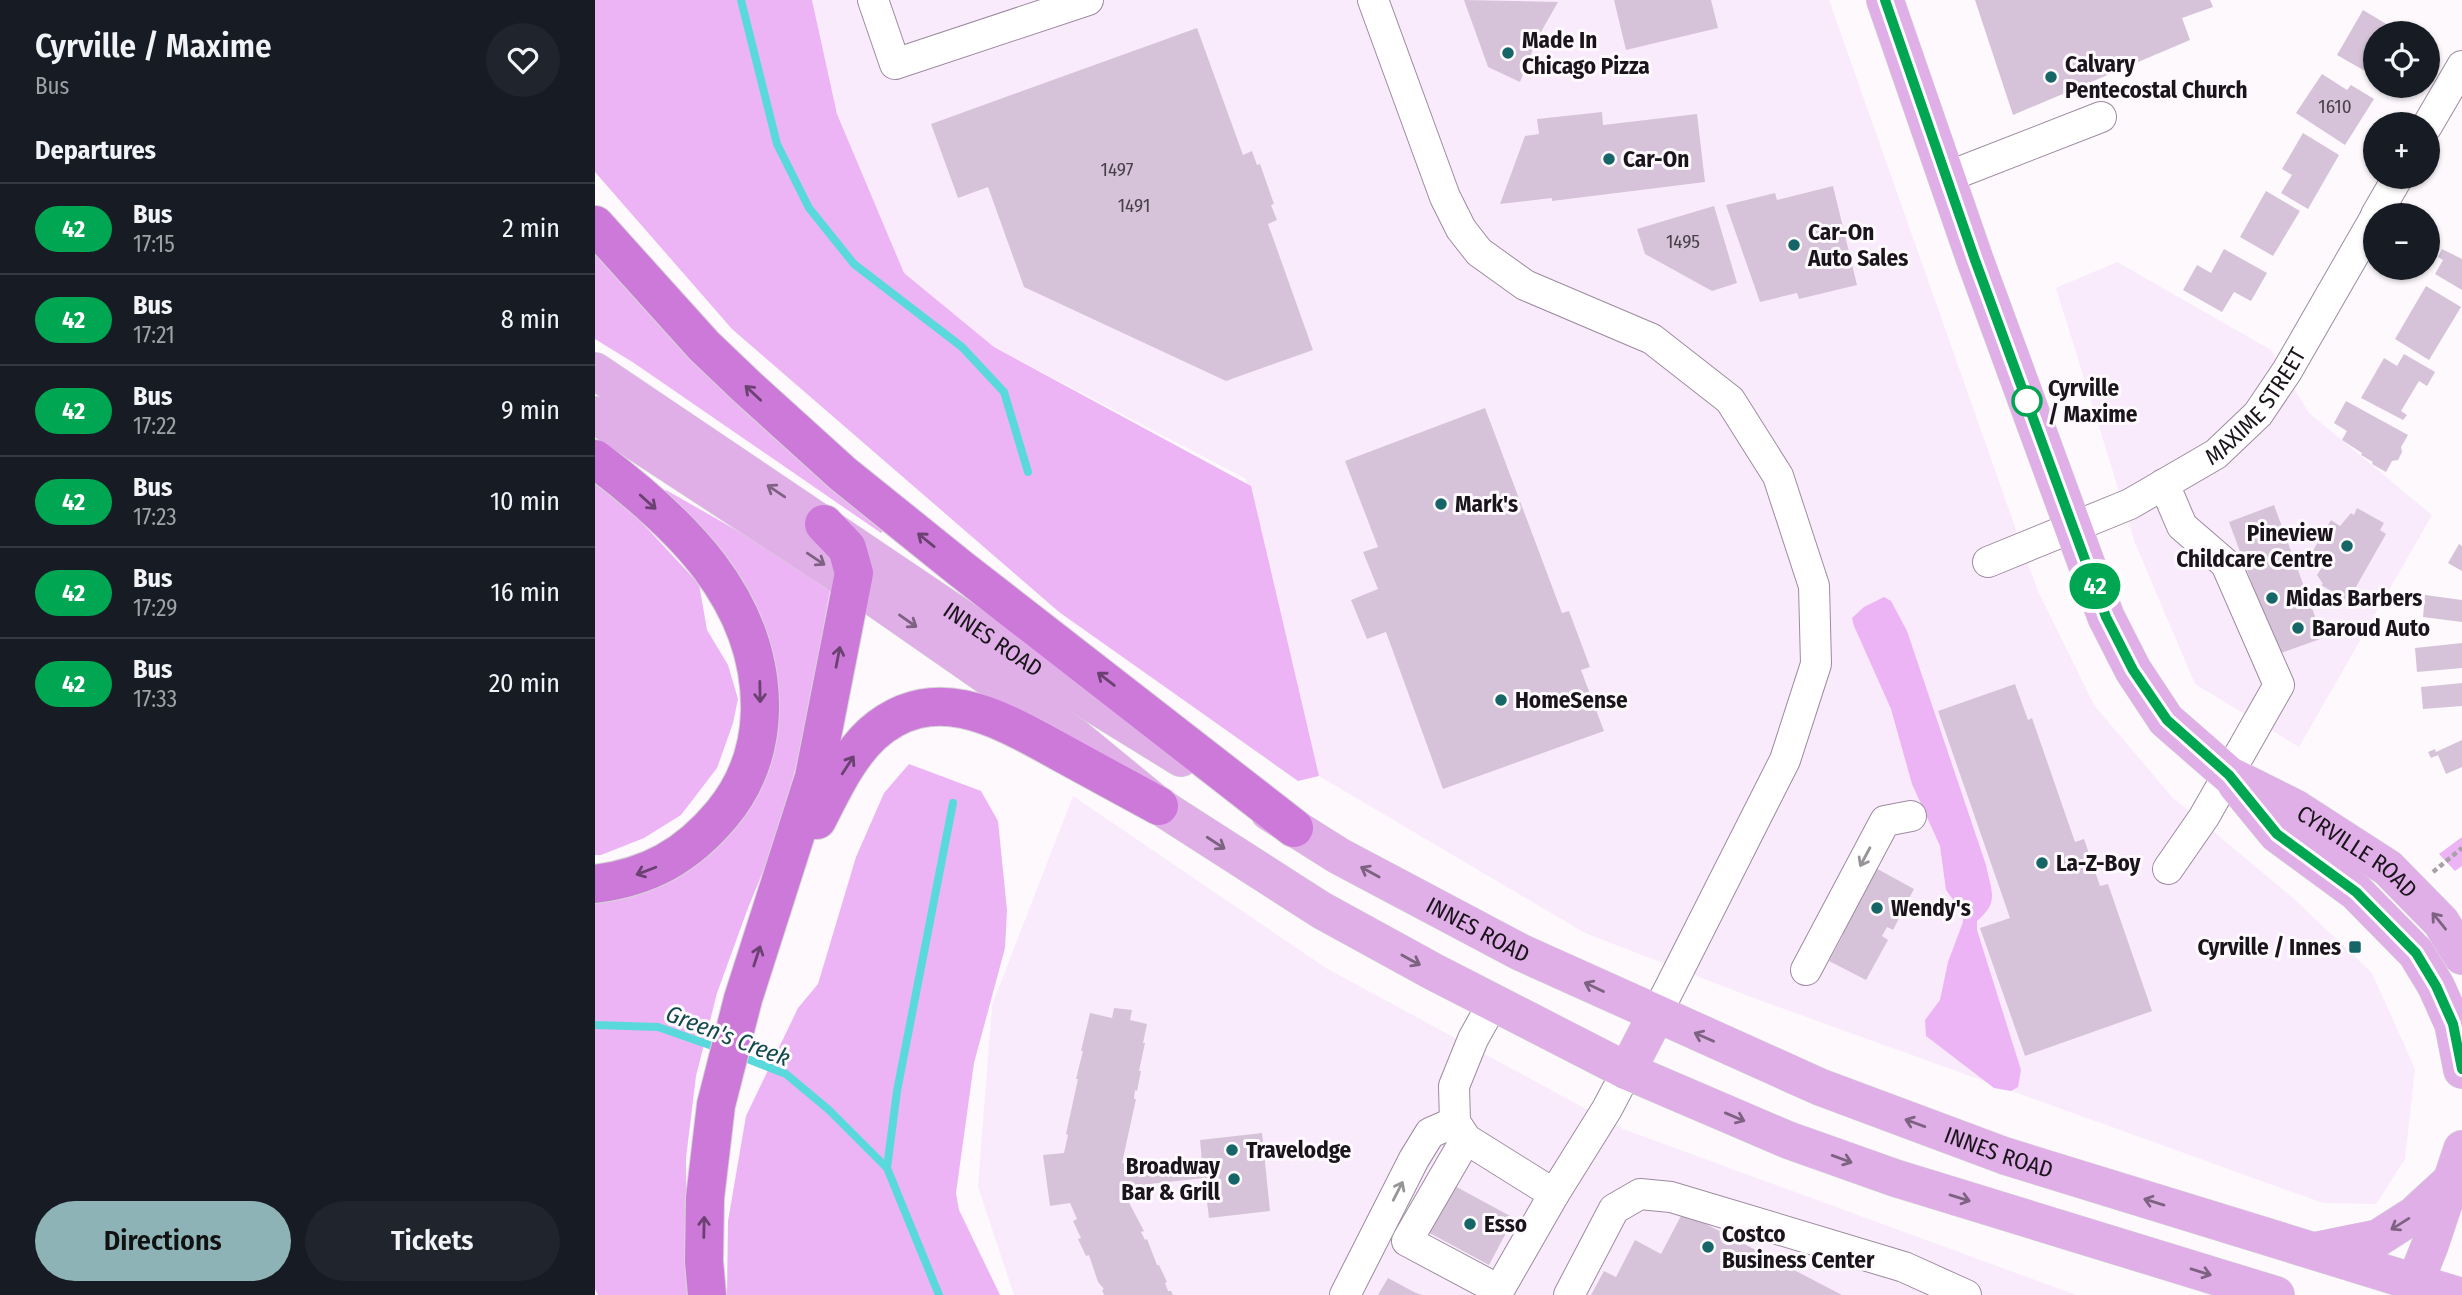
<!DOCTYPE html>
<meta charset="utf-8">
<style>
:root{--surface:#171b24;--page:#20242c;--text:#f1f3f6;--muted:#9ea1a6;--line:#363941;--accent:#8eb3b6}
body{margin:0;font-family:"Fira Sans Condensed",sans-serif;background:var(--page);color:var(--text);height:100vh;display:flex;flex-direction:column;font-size:26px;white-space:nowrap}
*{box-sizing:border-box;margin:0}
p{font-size:23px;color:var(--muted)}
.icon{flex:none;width:38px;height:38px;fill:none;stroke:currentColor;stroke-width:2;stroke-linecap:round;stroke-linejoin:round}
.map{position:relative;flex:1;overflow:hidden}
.drawer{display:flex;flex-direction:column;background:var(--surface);width:595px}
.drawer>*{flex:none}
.badge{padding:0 14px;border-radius:23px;font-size:24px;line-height:46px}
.controls{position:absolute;left:1768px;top:21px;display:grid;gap:14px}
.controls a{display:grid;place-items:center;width:77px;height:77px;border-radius:50%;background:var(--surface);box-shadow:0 2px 5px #0004;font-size:35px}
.map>.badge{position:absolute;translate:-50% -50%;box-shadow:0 0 0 4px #fff}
h2{padding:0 35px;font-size:26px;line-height:63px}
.round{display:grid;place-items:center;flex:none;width:74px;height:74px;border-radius:37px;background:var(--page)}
.head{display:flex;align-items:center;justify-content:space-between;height:119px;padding:0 35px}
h1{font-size:33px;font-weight:600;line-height:52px}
.action{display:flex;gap:14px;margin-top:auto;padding:14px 35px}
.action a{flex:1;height:80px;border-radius:42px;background:var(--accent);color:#111;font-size:28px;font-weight:600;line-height:80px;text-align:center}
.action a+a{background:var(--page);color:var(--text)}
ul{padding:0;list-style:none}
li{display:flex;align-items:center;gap:21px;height:91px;padding:0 35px;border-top:2px solid var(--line)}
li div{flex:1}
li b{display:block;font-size:26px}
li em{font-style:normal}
li .badge{min-width:77px;font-weight:700;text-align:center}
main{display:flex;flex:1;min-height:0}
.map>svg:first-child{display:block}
</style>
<main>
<section class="drawer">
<div class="head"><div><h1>Cyrville / Maxime</h1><p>Bus</p></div><a class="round"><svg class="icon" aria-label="heart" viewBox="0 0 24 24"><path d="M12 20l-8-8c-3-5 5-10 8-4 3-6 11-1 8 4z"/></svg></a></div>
<h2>Departures</h2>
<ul>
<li><span class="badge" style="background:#00a651;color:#fff">42</span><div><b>Bus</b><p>17:15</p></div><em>2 min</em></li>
<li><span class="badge" style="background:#00a651;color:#fff">42</span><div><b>Bus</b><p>17:21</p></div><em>8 min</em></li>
<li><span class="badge" style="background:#00a651;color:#fff">42</span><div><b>Bus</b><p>17:22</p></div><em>9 min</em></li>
<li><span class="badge" style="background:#00a651;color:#fff">42</span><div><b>Bus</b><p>17:23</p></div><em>10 min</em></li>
<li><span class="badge" style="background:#00a651;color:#fff">42</span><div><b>Bus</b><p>17:29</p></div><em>16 min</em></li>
<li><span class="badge" style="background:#00a651;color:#fff">42</span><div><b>Bus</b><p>17:33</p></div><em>20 min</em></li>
</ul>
<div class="action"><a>Directions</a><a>Tickets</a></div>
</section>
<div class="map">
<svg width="1867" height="1295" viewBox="0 0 1867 1295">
<rect width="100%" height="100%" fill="#fdf9fd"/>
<path fill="#faebfc" d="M 217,0 L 1234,0 L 1442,589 L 1499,705 L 1577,797 L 1697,897 L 1777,973 L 1820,1069 L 1810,1159 L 1781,1204 L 1728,1203 L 1164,1000 L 990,933 L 724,776 L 651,479 L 399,347 L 309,273 L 242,114 Z
M 1522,262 L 1676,350 L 1714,413 L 1837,515 L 1704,747 L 1600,684 L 1540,543 L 1461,288 Z
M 478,796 L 731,968 L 1028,1129 L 1481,1295 L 419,1295 L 383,1187 L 397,1005 Z"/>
<path fill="#ecb4f5" d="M 0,0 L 217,0 L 242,114 L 309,273 L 399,347 L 656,486 L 724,776 L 703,781 L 464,612 L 137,329 L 0,172 Z
M 0,242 L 294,523 L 286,533 L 39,363 L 0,339 Z
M 0,481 L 37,512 L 104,584 L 112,630 L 133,665 L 143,699 L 138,723 L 122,768 L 86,815 L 49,838 L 6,855 L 0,855 Z
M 71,490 L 194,560 L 235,590 L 212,724 L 183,835 L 153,908 L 122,993 L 101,1076 L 91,1158 L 92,1295 L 3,1295 L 0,1289 L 0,898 L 135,832 L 180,662 L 160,602 L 125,555 L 67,495 Z
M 1289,597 L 1296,601 L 1312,631 L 1391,865 C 1396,892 1405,901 1382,921 L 1382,930 L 1426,1070 L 1423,1087 L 1416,1091 L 1399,1088 L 1331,1036 L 1330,1020 L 1345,1000 L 1353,962 L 1368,922 L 1368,913 L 1351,890 L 1345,846 L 1317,784 L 1296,709 L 1259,626 L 1257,618 L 1269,607 Z
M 314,764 L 386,791 L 403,821 L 412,910 L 410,948 L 379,1063 L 361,1193 L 364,1210 L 405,1295 L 132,1295 L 133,1221 L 151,1116 L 203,1008 L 223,984 L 261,857 L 289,793 Z
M 1867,837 L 1867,866 L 1860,871 L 1844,854 Z"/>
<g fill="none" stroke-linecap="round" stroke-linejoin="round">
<path stroke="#5ad9dd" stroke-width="8" d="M 146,0 L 182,144 L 214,208 L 259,264 L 367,347 L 409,392 L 433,472
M 0,1025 L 63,1027 L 126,1049
M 145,1056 L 191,1074 L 234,1110 L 292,1168 L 344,1295
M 292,1168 L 302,1091 L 358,803"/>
</g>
<path fill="#d6c3d9" d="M 869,0 L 963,2 L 942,39 L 925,82 L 893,67 Z
M 1019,0 L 1116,0 L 1123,28 L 1031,50 Z
M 1380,0 L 1615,0 L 1618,7 L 1587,18 L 1595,40 L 1418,115 Z
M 1768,10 L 1803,31 L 1801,33 L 1780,33 L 1780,70 L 1777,75 L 1742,55 Z
M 602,28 L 648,155 L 657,151 L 662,165 L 665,164 L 679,204 L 676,205 L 682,220 L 673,224 L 718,350 L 631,381 L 429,287 L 393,187 L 363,198 L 336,124 Z
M 1727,74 L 1752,90 L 1756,85 L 1779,99 L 1750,145 L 1701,113 Z
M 1007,112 L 1008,125 L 1102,114 L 1110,182 L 957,201 L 957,198 L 905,204 L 930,136 L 944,134 L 942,119 Z
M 1708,133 L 1744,155 L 1713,209 L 1686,193 L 1697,175 L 1687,169 Z
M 1238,186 L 1262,285 L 1204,299 L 1202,293 L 1165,302 L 1131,205 L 1180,193 L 1182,200 Z
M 1671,191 L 1705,211 L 1678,256 L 1645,237 Z
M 1119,206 L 1142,283 L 1117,291 L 1050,254 L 1042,229 Z
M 1629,249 L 1672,273 L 1656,301 L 1639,292 L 1627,312 L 1588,290 L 1602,265 L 1616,273 Z
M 1847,249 L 1867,259 L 1867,290 L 1840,274 L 1848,260 L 1843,257 Z
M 1831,286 L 1866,307 L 1834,360 L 1800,339 Z
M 1809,354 L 1840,372 L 1832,386 L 1824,381 L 1806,411 L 1812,415 L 1808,420 L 1766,398 L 1789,358 L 1802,366 Z
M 1751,401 L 1813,435 L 1806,447 L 1807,452 L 1803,460 L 1797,461 L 1791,472 L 1777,464 L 1778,462 L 1766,455 L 1767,453 L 1747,440 L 1752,431 L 1739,423 Z
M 890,408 L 967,613 L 974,611 L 995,667 L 986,670 L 1009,731 L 848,789 L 791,632 L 772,639 L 756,600 L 783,589 L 768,552 L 783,547 L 750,461 Z
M 1679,505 L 1728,638 L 1683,654 L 1634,522 Z
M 1762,508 L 1789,523 L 1785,530 L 1791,534 L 1753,601 L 1726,585 L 1728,584 L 1722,575 L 1727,567 L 1713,559 L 1736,520 L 1745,526 L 1756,513 L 1759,515 Z
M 1864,544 L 1867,546 L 1867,571 L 1853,563 Z
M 1830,595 L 1867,600 L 1867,622 L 1828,617 Z
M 1867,643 L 1867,668 L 1822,672 L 1820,648 Z
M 1867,683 L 1867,706 L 1828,709 L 1826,687 Z
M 1420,684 L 1433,720 L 1437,718 L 1480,842 L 1489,839 L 1505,886 L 1513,884 L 1557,1011 L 1430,1056 L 1385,928 L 1415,918 L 1343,711 Z
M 1867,740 L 1867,767 L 1851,774 L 1843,755 L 1836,758 L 1833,752 L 1840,749 L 1841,752 Z
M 1277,866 L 1319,889 L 1298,930 L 1292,927 L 1287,936 L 1293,940 L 1271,980 L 1234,961 L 1248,935 L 1242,932 Z
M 519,1008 L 537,1010 L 535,1020 L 552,1024 L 548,1043 L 550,1043 L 544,1071 L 546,1071 L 542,1091 L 540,1090 L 539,1099 L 541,1099 L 527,1163 L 551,1169 L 607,1163 L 605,1140 L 667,1133 L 675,1211 L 614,1218 L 609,1178 L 554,1184 L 554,1187 L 531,1197 L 549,1231 L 546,1232 L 550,1240 L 552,1239 L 562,1265 L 564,1265 L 572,1282 L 570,1283 L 573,1291 L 576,1291 L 578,1295 L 509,1295 L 507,1290 L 509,1289 L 503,1282 L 494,1255 L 491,1256 L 483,1239 L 486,1238 L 478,1221 L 482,1219 L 475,1203 L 455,1206 L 448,1155 L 469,1153 L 473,1135 L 471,1134 L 483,1079 L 481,1079 L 488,1051 L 486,1051 L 495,1013 L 517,1018 Z
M 856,1184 L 919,1218 L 894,1265 L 831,1231 Z
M 1088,1212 L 1247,1295 L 996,1295 L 1009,1271 L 1021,1277 L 1040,1240 L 1066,1254 Z
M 793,1278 L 819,1292 L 827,1295 L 783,1295 Z"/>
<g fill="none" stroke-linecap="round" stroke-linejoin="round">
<defs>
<g id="minor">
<path d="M 278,0 L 300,64 L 493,0"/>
<path d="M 778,0 L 850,197 L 866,229 L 884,252 L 930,285 L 1057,339 L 1135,400 L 1183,476 L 1219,586 L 1221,664 L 1190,760 L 1061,1015"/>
<path d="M 1832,126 L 1867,66"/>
<path d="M 1352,177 L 1506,117"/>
<path d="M 1781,215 L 1803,177"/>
<path d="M 1569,484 L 1587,526 L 1631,564 L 1684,685 L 1609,817 L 1573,869"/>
<path id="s1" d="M 1393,562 L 1535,504 L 1621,454 L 1663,414 L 1692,371 L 1780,218"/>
<path d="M 1211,970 L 1290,821 L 1316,816"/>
<path d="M 898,1003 L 878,1039 L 859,1086 L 860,1122 L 871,1139 L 959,1194 L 1012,1109 L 1032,1071"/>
<path d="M 871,1139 L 812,1241 L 904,1290 L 959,1194"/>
<path d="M 750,1295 L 819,1159 L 835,1133 L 860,1122"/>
<path d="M 974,1295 L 1019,1209 L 1045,1194 L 1076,1197 L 1309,1267 L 1371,1295"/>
</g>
<g id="major">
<path id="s2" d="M 1290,0 L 1380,260 L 1511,617 L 1538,670 L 1571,720 L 1634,775 L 1700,808 L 1793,868 L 1846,922 L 1867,956"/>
<path id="s3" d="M 0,371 L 445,671 L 586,758"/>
<path d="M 0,415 L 280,598 L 480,737 L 564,806 L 726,910 L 839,972 L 1032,1071 L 1193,1140 L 1300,1178 L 1681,1295"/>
<path d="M 1641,784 L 1682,834 L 1761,892 L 1821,953 L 1841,986 L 1858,1024 L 1867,1070"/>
<path id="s4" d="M 674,812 L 744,856 L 925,952 L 1225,1087 L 1410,1156 L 1861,1295"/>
<path d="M 1032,1071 L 1061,1015"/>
<path d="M 1724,1250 L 1783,1238 L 1819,1215 L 1857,1180"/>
<path d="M 1815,1295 L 1835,1245 L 1867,1149"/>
</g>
<path id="highway" d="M 0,225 L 109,346 L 153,388 L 248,474 L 366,569 L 699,828
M 0,459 C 84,522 167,599 165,711 C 164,749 151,785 127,814 C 92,856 54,877 0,884
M 222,820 C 237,791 253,756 277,734 C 339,679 405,719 465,752 C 498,770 531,788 564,806
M 112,1295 L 109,1261 L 110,1198 L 121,1105 L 148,999 L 219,777 L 259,573 L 252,548 L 229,524"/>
</defs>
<use href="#minor" stroke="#9d8ba0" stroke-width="32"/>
<use href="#major" stroke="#d6d5d6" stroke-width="38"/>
<use href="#highway" stroke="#d6d5d6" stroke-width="40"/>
<path stroke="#a6a1a6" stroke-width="4.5" stroke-dasharray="5 3.5" stroke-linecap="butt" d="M 1838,872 L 1867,848"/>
<use href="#minor" stroke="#fff" stroke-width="30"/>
<use href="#major" stroke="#e0afe8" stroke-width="37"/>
<use href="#highway" stroke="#cc79d9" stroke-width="38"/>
</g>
<defs><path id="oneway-shaft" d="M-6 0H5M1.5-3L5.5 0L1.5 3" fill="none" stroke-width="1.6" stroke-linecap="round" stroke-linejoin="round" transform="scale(1.75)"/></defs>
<g stroke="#6a4170">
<use href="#oneway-shaft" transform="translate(158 393) rotate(-137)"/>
<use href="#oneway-shaft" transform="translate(53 502) rotate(42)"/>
<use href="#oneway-shaft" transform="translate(331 540) rotate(-141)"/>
<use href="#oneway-shaft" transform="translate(243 657) rotate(-79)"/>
<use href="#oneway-shaft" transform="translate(511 679) rotate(-142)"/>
<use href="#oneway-shaft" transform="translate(165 692) rotate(89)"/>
<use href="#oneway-shaft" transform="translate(253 765) rotate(-57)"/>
<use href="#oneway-shaft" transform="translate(51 871) rotate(159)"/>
<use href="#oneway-shaft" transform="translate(162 956) rotate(-72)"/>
<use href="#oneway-shaft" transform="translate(109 1227) rotate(-89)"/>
</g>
<g stroke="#7d6282">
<use href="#oneway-shaft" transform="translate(181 491) rotate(-146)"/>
<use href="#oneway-shaft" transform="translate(221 559) rotate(34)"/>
<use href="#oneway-shaft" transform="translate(313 621) rotate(35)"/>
<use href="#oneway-shaft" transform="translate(621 843) rotate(33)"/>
<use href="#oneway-shaft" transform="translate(775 872) rotate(-151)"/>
<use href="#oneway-shaft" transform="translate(1844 921) rotate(-129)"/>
<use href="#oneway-shaft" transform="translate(816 960) rotate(29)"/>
<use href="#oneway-shaft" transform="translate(999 987) rotate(-155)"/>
<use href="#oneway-shaft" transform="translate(1109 1037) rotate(-156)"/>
<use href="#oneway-shaft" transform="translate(1140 1117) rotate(23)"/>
<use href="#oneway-shaft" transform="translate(1320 1123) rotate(-160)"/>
<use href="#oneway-shaft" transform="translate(1247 1159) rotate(20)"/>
<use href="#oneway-shaft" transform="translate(1365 1198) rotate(17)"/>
<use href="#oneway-shaft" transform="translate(1559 1202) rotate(-163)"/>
<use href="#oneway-shaft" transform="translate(1805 1224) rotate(148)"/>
<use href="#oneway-shaft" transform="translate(1606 1272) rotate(17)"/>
</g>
<g stroke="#989598">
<use href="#oneway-shaft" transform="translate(1270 857) rotate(118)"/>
<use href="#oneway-shaft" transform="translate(803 1191) rotate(-63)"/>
</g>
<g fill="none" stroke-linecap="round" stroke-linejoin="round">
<defs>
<path id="line" d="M 1290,0 L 1380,260 L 1511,617 L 1538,670 L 1572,720 L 1634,775 L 1682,834 L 1761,892 L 1821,953 L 1841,986 L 1858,1024 L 1867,1069"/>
</defs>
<use href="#line" stroke="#fff" stroke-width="16"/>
<use href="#line" stroke="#00a651" stroke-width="10"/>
</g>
<g fill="#166567" stroke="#fdf9fd" stroke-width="2.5">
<circle cx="913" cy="53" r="7"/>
<circle cx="1456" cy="77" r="7"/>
<circle cx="1014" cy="159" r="7"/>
<circle cx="1199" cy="245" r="7"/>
<circle cx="846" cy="504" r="7"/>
<circle cx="1752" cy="546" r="7"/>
<circle cx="1677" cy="598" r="7"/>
<circle cx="1703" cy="628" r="7"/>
<circle cx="906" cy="700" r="7"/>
<circle cx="1447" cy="863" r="7"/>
<circle cx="1282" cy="908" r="7"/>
<rect x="1753" y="940" width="14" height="14" rx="3.5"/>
<circle cx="637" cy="1150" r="7"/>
<circle cx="639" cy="1179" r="7"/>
<circle cx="875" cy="1224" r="7"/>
<circle cx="1113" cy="1247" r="7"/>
</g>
<circle fill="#fff" stroke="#00a651" stroke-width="3.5" cx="1432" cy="401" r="14"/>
<g text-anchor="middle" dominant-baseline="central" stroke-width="6" stroke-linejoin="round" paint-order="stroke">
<g font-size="19" fill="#49404a">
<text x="1740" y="106">1610</text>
<text x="522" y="169">1497</text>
<text x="539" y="205">1491</text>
<text x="1088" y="241">1495</text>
</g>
<g font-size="23" font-weight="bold" fill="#1a141b" stroke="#fdf9fd" text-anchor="start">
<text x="927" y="40">Made In<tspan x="927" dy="26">Chicago Pizza</tspan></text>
<text x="1470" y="64">Calvary<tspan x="1470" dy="26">Pentecostal Church</tspan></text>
<text x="1028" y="159">Car-On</text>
<text x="1213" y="232">Car-On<tspan x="1213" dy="26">Auto Sales</tspan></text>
<text x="860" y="504">Mark's</text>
<text x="1738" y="533" text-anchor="end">Pineview<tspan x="1738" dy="26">Childcare Centre</tspan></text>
<text x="1691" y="598">Midas Barbers</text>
<text x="1717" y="628">Baroud Auto</text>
<text x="920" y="700">HomeSense</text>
<text x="1461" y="863">La-Z-Boy</text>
<text x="1296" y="908">Wendy's</text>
<text x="1746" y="947" text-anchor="end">Cyrville / Innes</text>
<text x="651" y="1150">Travelodge</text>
<text x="625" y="1166" text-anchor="end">Broadway<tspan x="625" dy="26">Bar &amp; Grill</tspan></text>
<text x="889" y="1224">Esso</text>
<text x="1127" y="1234">Costco<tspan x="1127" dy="26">Business Center</tspan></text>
</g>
<g font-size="23" font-weight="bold" fill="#1a141b" stroke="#fdf9fd" text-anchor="start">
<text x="1453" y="388">Cyrville<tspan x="1453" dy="26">/ Maxime</tspan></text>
</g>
<g font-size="23" fill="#1a141b" stroke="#fdf9fd">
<text stroke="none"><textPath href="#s1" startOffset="315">MAXIME STREET</textPath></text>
<text stroke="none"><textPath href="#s3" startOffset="480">INNES ROAD</textPath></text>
<text stroke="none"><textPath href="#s2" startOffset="1008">CYRVILLE ROAD</textPath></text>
<text stroke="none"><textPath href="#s4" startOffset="240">INNES ROAD</textPath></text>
<text stroke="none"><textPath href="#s4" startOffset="807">INNES ROAD</textPath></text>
</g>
<g font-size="24" font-style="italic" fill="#114a4c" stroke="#fdf9fd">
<text transform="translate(133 1036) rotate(21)">Green's Creek</text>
</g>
</g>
</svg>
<div class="controls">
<a><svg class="icon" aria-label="locate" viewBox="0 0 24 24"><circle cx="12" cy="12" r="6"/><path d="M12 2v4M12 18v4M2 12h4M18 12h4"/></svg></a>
<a>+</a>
<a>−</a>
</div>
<b class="badge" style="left:1500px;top:586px;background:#00a651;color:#fff">42</b>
</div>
</main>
